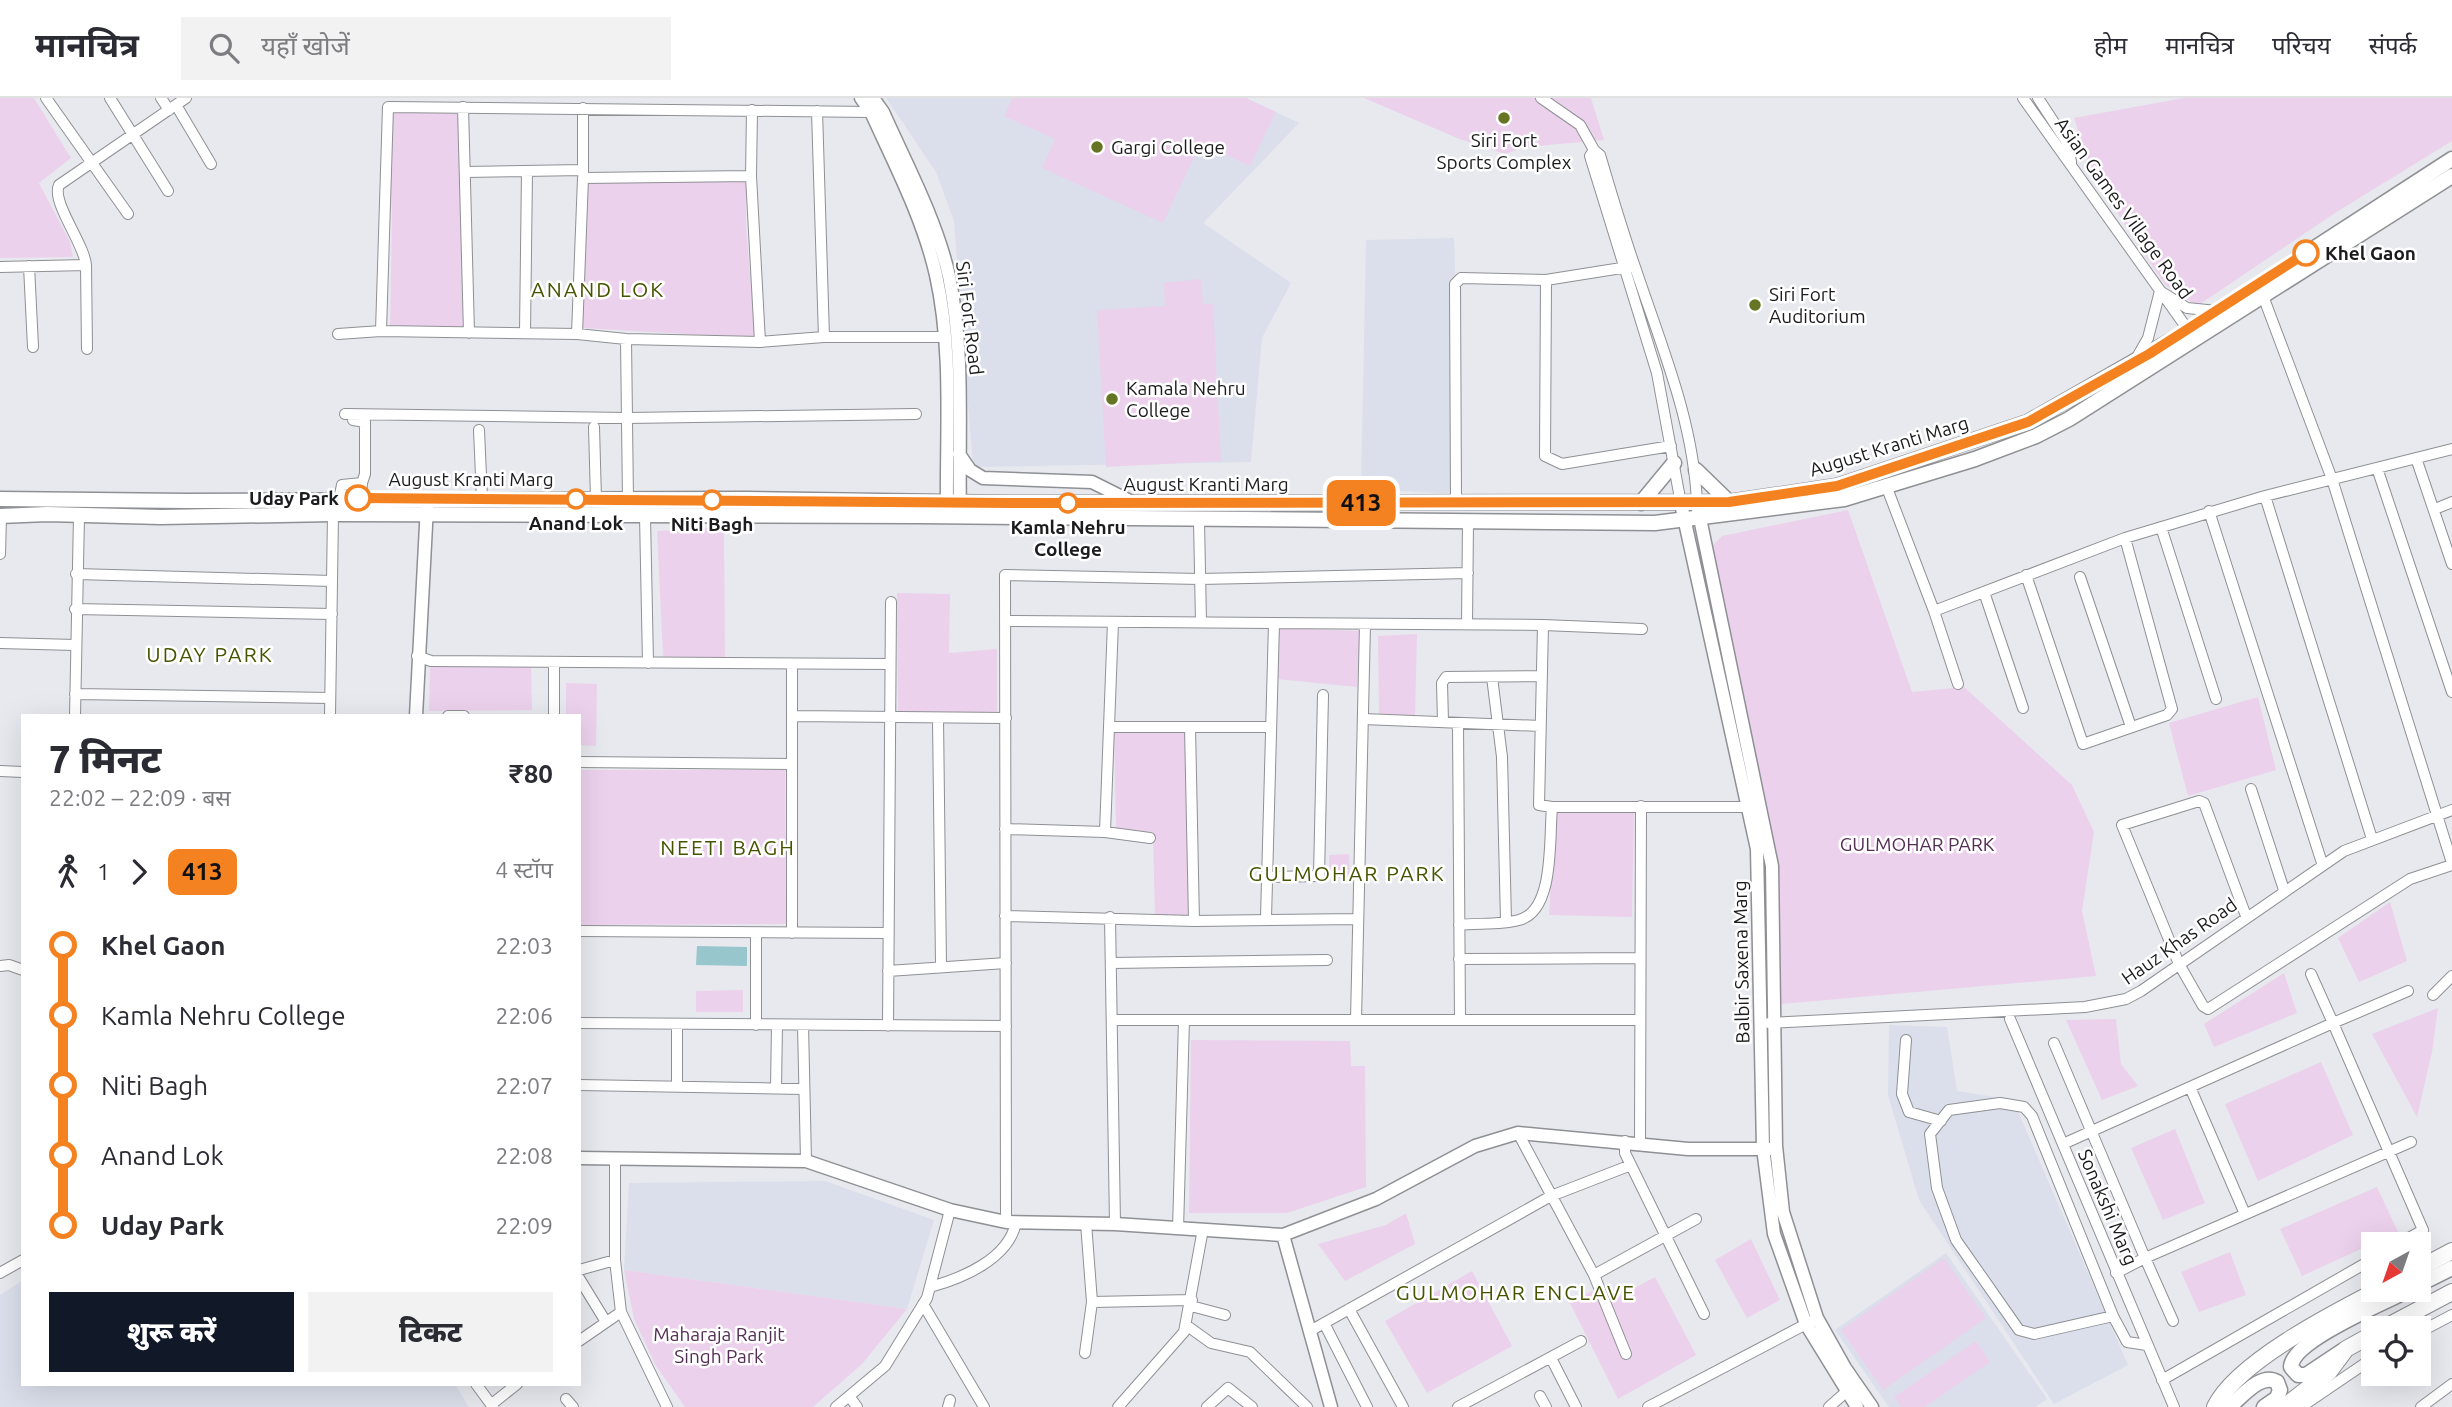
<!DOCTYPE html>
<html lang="hi">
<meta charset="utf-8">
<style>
:root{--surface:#fff;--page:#f2f2f3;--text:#2b2b33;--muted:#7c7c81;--line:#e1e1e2;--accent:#111827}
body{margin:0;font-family:Ubuntu,"Noto Sans Devanagari",sans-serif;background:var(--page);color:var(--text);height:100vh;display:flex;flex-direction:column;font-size:26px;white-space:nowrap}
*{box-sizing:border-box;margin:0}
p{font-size:23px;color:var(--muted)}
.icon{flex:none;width:38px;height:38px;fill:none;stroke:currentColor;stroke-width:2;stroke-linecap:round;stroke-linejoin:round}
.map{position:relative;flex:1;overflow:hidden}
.panel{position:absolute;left:21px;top:616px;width:560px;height:672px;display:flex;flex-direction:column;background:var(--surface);border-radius:0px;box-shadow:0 7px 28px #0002}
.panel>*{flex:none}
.badge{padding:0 14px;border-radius:10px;font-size:24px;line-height:46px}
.needle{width:46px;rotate:220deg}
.controls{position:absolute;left:2361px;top:1134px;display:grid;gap:14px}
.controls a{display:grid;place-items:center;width:70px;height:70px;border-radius:0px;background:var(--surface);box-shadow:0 7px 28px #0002;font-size:35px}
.map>.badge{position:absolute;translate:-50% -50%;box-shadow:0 0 0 4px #fff}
.legs{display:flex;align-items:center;gap:10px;height:77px;padding:0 28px;font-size:23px}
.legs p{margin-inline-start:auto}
.overview{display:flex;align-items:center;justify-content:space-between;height:119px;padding:0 28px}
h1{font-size:38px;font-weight:800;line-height:52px}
.button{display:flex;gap:14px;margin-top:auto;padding:14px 28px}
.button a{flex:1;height:80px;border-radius:0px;background:var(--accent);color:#fff;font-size:28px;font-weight:800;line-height:80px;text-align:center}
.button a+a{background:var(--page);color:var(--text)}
ul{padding:0 28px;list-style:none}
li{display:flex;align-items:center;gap:24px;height:70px;font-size:26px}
li i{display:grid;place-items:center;width:10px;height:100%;margin:0 9px;background:currentColor}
li i::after{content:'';width:18px;height:18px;margin:-9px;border:5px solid;border-radius:50%;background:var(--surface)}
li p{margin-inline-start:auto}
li:first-child i{background:linear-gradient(#0000 50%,currentColor 0)}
li:last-child i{background:linear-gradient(currentColor 50%,#0000 0)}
header{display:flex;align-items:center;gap:42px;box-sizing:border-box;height:98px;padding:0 35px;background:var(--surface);border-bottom:2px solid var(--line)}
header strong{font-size:33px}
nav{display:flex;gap:38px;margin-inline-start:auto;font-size:24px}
.search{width:490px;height:63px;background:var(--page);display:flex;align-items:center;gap:18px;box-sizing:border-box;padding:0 24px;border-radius:0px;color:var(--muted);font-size:26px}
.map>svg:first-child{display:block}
</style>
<header>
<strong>मानचित्र</strong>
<div class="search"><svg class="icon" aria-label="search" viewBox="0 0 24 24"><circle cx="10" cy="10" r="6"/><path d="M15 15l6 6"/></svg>यहाँ खोजें</div>
<nav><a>होम</a><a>मानचित्र</a><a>परिचय</a><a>संपर्क</a></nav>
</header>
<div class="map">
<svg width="2452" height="1309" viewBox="0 0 2452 1309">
<rect width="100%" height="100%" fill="#e7e9ee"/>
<path fill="#dadfeb" d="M 886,0 L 1246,0 L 1299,25 L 1203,125 L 1291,185 L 1262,240 L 1251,364 L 973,369 L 954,123 L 936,74 Z
M 1454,140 L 1462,396 L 1361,391 L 1366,142 Z
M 1889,927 L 1947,929 L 1957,993 L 2013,1002 L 2128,1267 L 2054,1306 L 1919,1102 L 1888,997 Z
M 825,1083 L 934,1122 L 907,1211 L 624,1172 L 629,1085 Z
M 1946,1155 L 2047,1301 L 2035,1309 L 1889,1309 L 1835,1232 Z
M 23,1182 L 23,1286 L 455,1286 L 469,1309 L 0,1309 L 0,1197 Z"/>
<path fill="#ecd1ec" d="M 0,0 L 34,0 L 71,60 L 39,85 L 70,144 L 73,159 L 0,160 Z
M 1013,0 L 1246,0 L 1276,14 L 1250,68 L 1201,45 L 1163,125 L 1042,70 L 1055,41 L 1004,18 Z
M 1364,0 L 1591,0 L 1604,42 L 1526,49 L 1505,56 L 1457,40 Z
M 2184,0 L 2452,0 L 2452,43 L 2335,115 L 2200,206 L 2193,205 L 2165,187 L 2095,81 L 2074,20 Z
M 460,12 L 463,232 L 390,236 L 392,117 L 387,13 Z
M 588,84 L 746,84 L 746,127 L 755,240 L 582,230 Z
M 1201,181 L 1203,206 L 1213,206 L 1221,363 L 1106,369 L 1097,212 L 1165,208 L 1164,185 Z
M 1848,412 L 1912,594 L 1964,589 L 2072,687 L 2094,734 L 2082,813 L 2096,878 L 1782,906 L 1776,901 L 1769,732 L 1711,449 L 1722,438 Z
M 724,429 L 725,559 L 663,559 L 657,433 Z
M 897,495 L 950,496 L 949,555 L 997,551 L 997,616 L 898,617 Z
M 1277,530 L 1360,533 L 1357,589 L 1277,581 Z
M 1417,536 L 1415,619 L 1379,617 L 1378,538 Z
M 430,567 L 531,569 L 532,612 L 429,613 Z
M 566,585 L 597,586 L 596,648 L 579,647 L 579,618 L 566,618 Z
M 2258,599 L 2276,672 L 2188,698 L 2169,625 Z
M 1114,633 L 1185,634 L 1191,820 L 1155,819 L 1153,734 L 1116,730 Z
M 579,672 L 785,672 L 786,826 L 579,827 Z
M 1555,715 L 1634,715 L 1632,819 L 1549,817 Z
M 1349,756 L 1350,778 L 1329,775 L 1329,757 Z
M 2390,804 L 2407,863 L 2359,884 L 2338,840 Z
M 2284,875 L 2297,915 L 2214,949 L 2204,926 Z
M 743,892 L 743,914 L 696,914 L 696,893 Z
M 2438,910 L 2432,954 L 2417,1019 L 2372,936 Z
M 2116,921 L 2121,966 L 2138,988 L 2102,1002 L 2066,922 Z
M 1191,942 L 1350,943 L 1351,968 L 1365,968 L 1366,1089 L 1287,1115 L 1189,1115 Z
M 2321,964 L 2353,1037 L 2258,1083 L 2225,1006 Z
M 2175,1031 L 2205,1105 L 2163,1122 L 2131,1050 Z
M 2377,1089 L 2398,1134 L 2302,1178 L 2280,1131 Z
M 1406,1115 L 1415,1146 L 1345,1183 L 1318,1146 L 1386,1127 Z
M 1751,1141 L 1780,1202 L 1747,1220 L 1715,1162 Z
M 2230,1154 L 2246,1197 L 2199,1214 L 2181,1174 Z
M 1944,1160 L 1986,1220 L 1883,1292 L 1841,1232 Z
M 624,1172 L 907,1211 L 862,1266 L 813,1309 L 685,1309 L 656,1268 L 634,1221 Z
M 1472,1173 L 1512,1248 L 1427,1295 L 1385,1223 Z
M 1655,1179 L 1696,1257 L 1618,1301 L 1570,1205 L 1592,1193 L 1607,1205 Z
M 1976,1243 L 1990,1264 L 1925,1309 L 1901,1309 L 1894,1299 Z"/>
<path fill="#98c6cd" d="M 697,848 L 747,849 L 747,868 L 696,867 Z"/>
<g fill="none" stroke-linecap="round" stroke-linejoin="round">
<defs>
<path id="minor" d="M 46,0 L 128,116
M 110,0 L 168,93
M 161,0 L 169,12
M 1541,0 L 1580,27 L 1594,52 L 1600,57 C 1611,94 1622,132 1635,169 C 1661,247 1694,324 1697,406
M 2023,0 L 2191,236
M 2038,0 L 2068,46 L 2071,64
M 176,7 L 211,66
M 463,9 L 469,235
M 817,13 L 824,239
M 1594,52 L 1590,58 L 1657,275 L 1681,406
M 465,74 L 583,72
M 583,76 L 583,10
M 751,78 L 752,12
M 86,167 L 87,251
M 29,168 L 33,249
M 0,169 L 86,167 C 84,145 51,104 59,87 L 186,0
M 1546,182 L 1545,358 L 1562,366 L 1671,348
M 2263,198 L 2332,381 L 2452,765
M 381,233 L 388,9 L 871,14
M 525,235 L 527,73
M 338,236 L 381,233 L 577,236 L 626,241 L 760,244 L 824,239 L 944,239
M 577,236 L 583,80 L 751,78 L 760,244
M 626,241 L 628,403
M 2136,261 L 2148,240 L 2160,193 L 2187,210 L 2217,213
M 345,316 L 627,320 L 916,316
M 353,322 L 365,324 L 365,376 L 362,385
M 594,329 L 596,402
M 479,332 L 482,401
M 2416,360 L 2452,466
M 2377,370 L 2452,594
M 1887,390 L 1934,513
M 2265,398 L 2372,741
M 339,401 L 342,387 L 362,385 L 361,400
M 1456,406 L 1455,186 L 1461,180 L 1546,182 L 1634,168
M 2435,411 L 2452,404
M 2209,413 L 2322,765
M 645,418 L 648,565
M 1199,423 L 1201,524
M 2161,429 L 2216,601
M 0,456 L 1,418
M 76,476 L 332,483
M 2026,477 L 2083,646 L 2167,617 L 2172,611 L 2125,440
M 2080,479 L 2131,629
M 1984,494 L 2023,610
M 75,511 L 332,516
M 1006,523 L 1543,527 L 1642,531
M 1467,526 L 1468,424
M 1543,527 L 1539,707 L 1552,709 L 1753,709
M 0,545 L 75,547
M 417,558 L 431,563 L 889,566
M 1492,579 L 1502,659 L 1506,823
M 1958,586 L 1934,513 L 2125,440 L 2265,398 L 2452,351
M 75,596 L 330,600
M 75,618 L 79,418
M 330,618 L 333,416
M 448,618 L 464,618
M 554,618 L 554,564
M 792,618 L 1006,620
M 938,620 L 941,867
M 1363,621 L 1540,628
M 1443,624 L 1442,585 L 1446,579 L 1542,578
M 1458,625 L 1460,922
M 1110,629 L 1271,629
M 1190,629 L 1194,823
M 579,664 L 792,666
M 0,673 L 23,674
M 2251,691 L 2284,792
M 1005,731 L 1105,734 L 1150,740
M 1105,734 L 1113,524
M 1267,779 L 1319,778 L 1323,597
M 1005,818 L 1194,823 L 1358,821
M 2246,818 L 2204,705 L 2199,703 L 2122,727 L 2179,866 L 2203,908 L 2208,911 L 2410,781 L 2452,767
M 1110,819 L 1115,1126
M 1266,820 L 1274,525
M 1459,827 C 1478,825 1501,827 1519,822 C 1555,813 1549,740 1552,709
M 579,833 L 888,835
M 792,835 L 792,566
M 1459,861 L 1640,860
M 1111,865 L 1327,862
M 0,868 L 9,867 L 23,872
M 888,873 L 1006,865
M 2311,876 L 2333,925 L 2408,893
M 2433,897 L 2452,878
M 2010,921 L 2174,1309
M 1112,922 L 1640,922
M 1356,922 L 1365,526
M 579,925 L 1006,928
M 1769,925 L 2085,909 L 2126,901 L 2141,893 L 2344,753 L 2452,712
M 677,926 L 677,988
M 756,927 L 756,835
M 803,927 L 806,1063
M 888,928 L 891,504
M 1906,942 L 1902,996 L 1909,1014 L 1941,1023
M 2054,945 L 2145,1160 L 2411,1044
M 579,987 L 804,991
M 2190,989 L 2333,925 L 2423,1132 L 2398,1146
M 776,990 L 777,927
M 1518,1035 L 1594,1177 L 1626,1256
M 1625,1043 L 1625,1055 L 1704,1216
M 1640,1045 L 1641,708
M 2063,1046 L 2190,989 L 2245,1116
M 615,1060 L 615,1162 L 621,1214 L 667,1309
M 1006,1124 L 1005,477 L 1200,481 L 1468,475
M 1178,1131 L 1184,922
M 579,1172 L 615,1162
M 0,1175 L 23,1162
M 2116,1175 L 2145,1160 L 2173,1223
M 1594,1177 L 1696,1121
M 579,1180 L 606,1224
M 930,1189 C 963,1180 1008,1161 1016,1125
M 1092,1204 L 1192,1202
M 923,1206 L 984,1309
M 1191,1208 L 1225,1217
M 1349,1211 L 1403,1309
M 2113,1218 L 2032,1018 L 2024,1009 L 2000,1005 L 1949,1012 L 1930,1036 L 1937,1090 L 1956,1142 L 2019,1232 L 2034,1236 L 2113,1218 L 2127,1244 L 2147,1247
M 1324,1225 L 1367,1309
M 1186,1227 L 1211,1245 L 1250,1254 L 1307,1309
M 1310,1233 L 1551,1098 L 1631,1067
M 2418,1235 L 2452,1217
M 579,1243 L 621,1214
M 1085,1255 L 1092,1204 L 1086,1125
M 1551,1260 L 1576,1309
M 2162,1282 L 2373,1161
M 476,1286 L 493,1309
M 849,1298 L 857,1309
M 1540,1298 L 1546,1309
M 566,1301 L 573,1309
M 492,1306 L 517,1286
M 836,1309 L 885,1268 L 927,1200 L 950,1112
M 948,1309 L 950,1302
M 1118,1309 L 1184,1234 L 1203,1131
M 1207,1309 L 1228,1290 L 1252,1309
M 1458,1309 L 1581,1243
M 1648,1309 L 1812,1223
M 1829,1309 L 1846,1294
M 2301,1309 L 2373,1260
M 2421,1309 L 2452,1286"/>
<path id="tertiary" d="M 861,0 L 871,14 C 895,67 923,120 936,177 C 953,253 946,334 947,411
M 873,0 L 883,14 C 907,68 936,121 949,178 C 965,255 958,336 960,413
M 959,356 L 970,372 L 983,380 L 1092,384 L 1132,404
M 1681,406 L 1757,751 L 1763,1050 L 1774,1136 L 1806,1226 L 1857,1309
M 1697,406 L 1772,768 L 1776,1048 L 1783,1114 L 1817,1220 L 1845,1270 L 1872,1309
M 416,618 L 427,408
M 579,1060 L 806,1063 L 950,1112 L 1006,1124 L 1115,1126 L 1283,1137 L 1376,1101 L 1475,1048 L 1518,1035 L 1688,1051 L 1776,1051
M 1283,1137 L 1331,1309"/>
<path id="secondary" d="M 1696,372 L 1729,404
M 0,401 L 187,403 L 746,401 L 1010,405 L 1729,404 L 1837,388 L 2028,324 L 2179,238 L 2452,61
M 1641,405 L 1674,365
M 0,418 L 47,416 L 161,419 L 333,416 L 920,418 L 1655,425 L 1844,401 L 1975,361 L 2036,338 L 2069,321 L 2452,78
M 2418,1187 L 2452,1170
M 2342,1253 L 2306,1277 L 2298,1277 L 2291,1269 C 2292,1242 2386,1204 2409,1192
M 2229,1309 C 2242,1299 2261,1274 2277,1284 L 2280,1292 L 2277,1300 L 2264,1309"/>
<path id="trunk" d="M 2418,1171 L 2452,1153
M 2384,1230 L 2452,1194
M 2215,1309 C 2236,1265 2333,1215 2378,1192
M 2284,1309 L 2329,1274 L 2346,1251 L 2373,1236"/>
</defs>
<use href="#minor" stroke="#8e9094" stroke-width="12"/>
<use href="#tertiary" stroke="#8e9094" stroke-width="15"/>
<use href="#secondary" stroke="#8e9094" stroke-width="17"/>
<use href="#trunk" stroke="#8e9094" stroke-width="18"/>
<use href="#minor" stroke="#fff" stroke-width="10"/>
<use href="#tertiary" stroke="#fff" stroke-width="12"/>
<use href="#secondary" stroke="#fff" stroke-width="14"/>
<use href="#trunk" stroke="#fff" stroke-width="16"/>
</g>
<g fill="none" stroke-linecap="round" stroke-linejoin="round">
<defs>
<path id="line-1" d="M 358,400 L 1010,405 L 1729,404 L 1837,388 L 2028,324 L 2149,256 L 2306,155"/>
</defs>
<use href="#line-1" stroke="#fff" stroke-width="16"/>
<use href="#line-1" stroke="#f58220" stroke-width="10"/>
</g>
<g fill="#657523" stroke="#fff" stroke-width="2.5">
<circle cx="1504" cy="20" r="7"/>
<circle cx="1097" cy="49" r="7"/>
<circle cx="1755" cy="207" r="7"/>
<circle cx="1112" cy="301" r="7"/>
</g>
<g fill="#fff" stroke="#f58220" stroke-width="3.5">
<circle cx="2306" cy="155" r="12"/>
<circle cx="358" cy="400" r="12"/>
<circle cx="576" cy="401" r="9"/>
<circle cx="712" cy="402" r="9"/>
<circle cx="1068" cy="405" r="9"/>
</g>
<g text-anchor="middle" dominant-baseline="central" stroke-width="5" stroke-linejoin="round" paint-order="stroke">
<g font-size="19" fill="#1c1c1e" stroke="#fff" text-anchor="start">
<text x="1504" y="42" text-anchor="middle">Siri Fort<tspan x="1504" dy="22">Sports Complex</tspan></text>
<text x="1111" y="49">Gargi College</text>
<text x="1769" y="196">Siri Fort<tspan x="1769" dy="22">Auditorium</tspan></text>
<text x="1126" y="290">Kamala Nehru<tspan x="1126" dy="22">College</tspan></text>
</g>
<g font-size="19" fill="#1c1c1e" stroke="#fff">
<text transform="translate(2124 110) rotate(54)">Asian Games Village Road</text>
<text transform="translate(970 220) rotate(83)">Siri Fort Road</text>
<text transform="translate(1889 348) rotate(-17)">August Kranti Marg</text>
<text x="471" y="381">August Kranti Marg</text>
<text x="1206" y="386">August Kranti Marg</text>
<text transform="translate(2179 843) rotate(-35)">Hauz Khas Road</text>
<text transform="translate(1741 864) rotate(-91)">Balbir Saxena Marg</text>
<text transform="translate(2108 1109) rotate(67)">Sonakshi Marg</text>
</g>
<g font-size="19" font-weight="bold" fill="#1c1c1e" stroke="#fff">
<text x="2325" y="155" text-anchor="start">Khel Gaon</text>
<text x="339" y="400" text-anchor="end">Uday Park</text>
<text x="576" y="425">Anand Lok</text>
<text x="712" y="426">Niti Bagh</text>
<text x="1068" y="429">Kamla Nehru<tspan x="1068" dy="22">College</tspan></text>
</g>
<g font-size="19" fill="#542f55" stroke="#fff">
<text x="1917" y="746">GULMOHAR PARK</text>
<text x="719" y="1236">Maharaja Ranjit<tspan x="719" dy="22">Singh Park</tspan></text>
</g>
<g font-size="21" letter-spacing="2" fill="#465400" stroke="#fff">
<text x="598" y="191">ANAND LOK</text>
<text x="210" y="556">UDAY PARK</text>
<text x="728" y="749">NEETI BAGH</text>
<text x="1347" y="775">GULMOHAR PARK</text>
<text x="1516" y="1194">GULMOHAR ENCLAVE</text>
</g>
</g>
</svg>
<div class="controls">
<a><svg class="needle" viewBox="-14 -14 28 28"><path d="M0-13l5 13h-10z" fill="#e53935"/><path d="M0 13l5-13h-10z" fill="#7c7c81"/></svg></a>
<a><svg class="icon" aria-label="locate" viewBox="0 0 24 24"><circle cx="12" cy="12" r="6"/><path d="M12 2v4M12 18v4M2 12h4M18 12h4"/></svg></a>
</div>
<b class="badge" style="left:1361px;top:405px;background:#f58220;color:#111">413</b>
<section class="panel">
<div class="overview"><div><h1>7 मिनट</h1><p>22:02 – 22:09 · बस</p></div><b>₹80</b></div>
<div class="legs"><svg class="icon" aria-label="walk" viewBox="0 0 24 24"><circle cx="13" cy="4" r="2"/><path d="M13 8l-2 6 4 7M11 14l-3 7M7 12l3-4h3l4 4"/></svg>1<svg class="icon" aria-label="forward" viewBox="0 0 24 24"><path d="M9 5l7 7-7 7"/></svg><b class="badge" style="background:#f58220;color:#111">413</b><p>4 स्टॉप</p></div>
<ul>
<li><i style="color:#f58220"></i><b>Khel Gaon</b><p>22:03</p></li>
<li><i style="color:#f58220"></i><span>Kamla Nehru College</span><p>22:06</p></li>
<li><i style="color:#f58220"></i><span>Niti Bagh</span><p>22:07</p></li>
<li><i style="color:#f58220"></i><span>Anand Lok</span><p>22:08</p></li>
<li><i style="color:#f58220"></i><b>Uday Park</b><p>22:09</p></li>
</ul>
<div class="button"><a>शुरू करें</a><a>टिकट</a></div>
</section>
</div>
